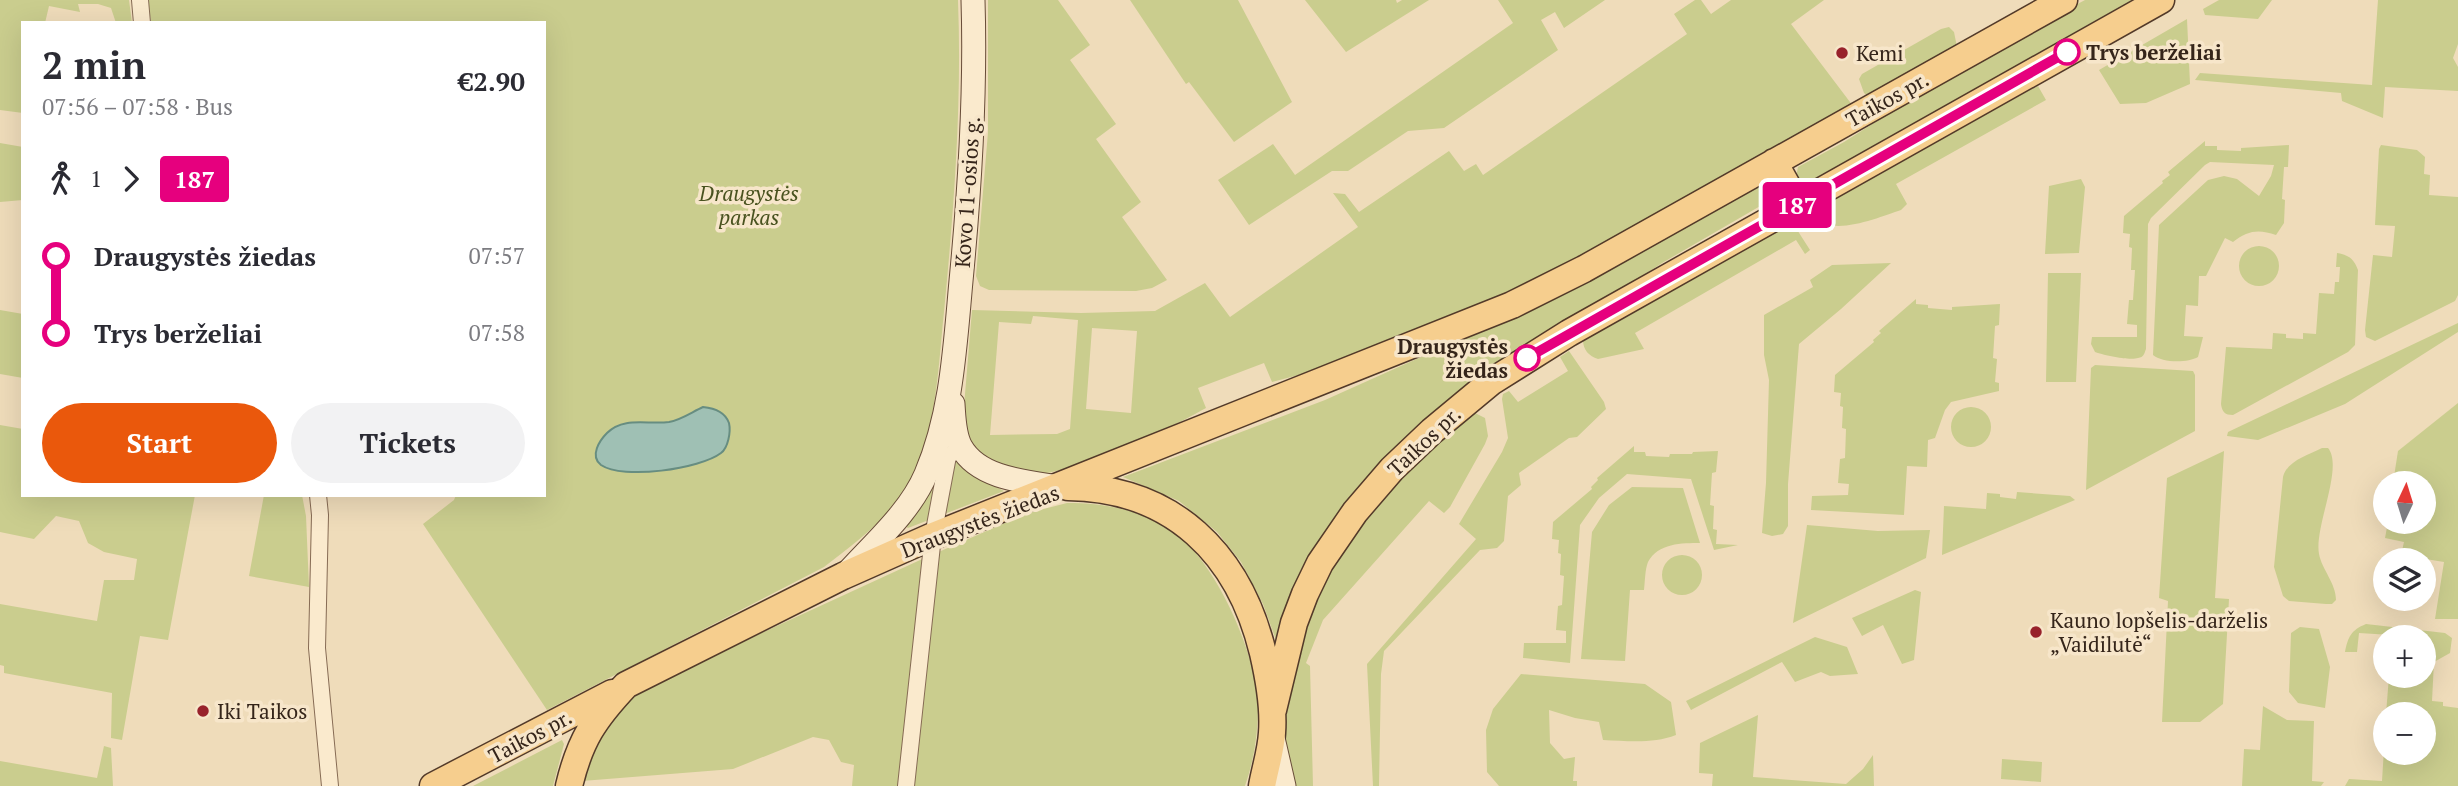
<!DOCTYPE html>
<meta charset="utf-8">
<style>
:root{--surface:#fff;--page:#f2f2f3;--text:#2b2b33;--muted:#7c7c81;--accent:#ea580c}
body{margin:0;font-family:"PT Serif",serif;background:var(--page);color:var(--text);height:100vh;display:flex;flex-direction:column;font-size:26px;white-space:nowrap}
*{box-sizing:border-box;margin:0}
p{font-size:23px;color:var(--muted)}
.icon{flex:none;width:38px;height:38px;fill:none;stroke:currentColor;stroke-width:2;stroke-linecap:round;stroke-linejoin:round}
.map{position:relative;flex:1;overflow:hidden}
.drawer{position:absolute;left:21px;top:21px;width:525px;height:476px;display:flex;flex-direction:column;background:var(--surface);border-radius:0px;box-shadow:0 7px 28px #0002}
.drawer>*{flex:none}
.badge{padding:0 14px;border-radius:5px;font-size:24px;line-height:46px}
.needle{width:46px;rotate:4deg}
.buttons{position:absolute;left:2373px;top:471px;display:grid;gap:14px}
.buttons a{display:grid;place-items:center;width:63px;height:63px;border-radius:50%;background:var(--surface);box-shadow:0 7px 28px #0002;font-size:35px}
.map>.badge{position:absolute;translate:-50% -50%;box-shadow:0 0 0 4px #fff}
.legs{display:flex;align-items:center;gap:10px;height:77px;padding:0 21px;font-size:23px}
.legs p{margin-inline-start:auto}
.head{display:flex;align-items:center;justify-content:space-between;height:119px;padding:0 21px}
h1{font-size:38px;font-weight:800;line-height:52px}
.cta{display:flex;gap:14px;margin-top:auto;padding:14px 21px}
.cta a{flex:1;height:80px;border-radius:42px;background:var(--accent);color:#fff;font-size:28px;font-weight:800;line-height:80px;text-align:center}
.cta a+a{background:var(--page);color:var(--text)}
ul{padding:0 21px;list-style:none}
li{display:flex;align-items:center;gap:24px;height:77px;font-size:26px}
li i{display:grid;place-items:center;width:10px;height:100%;margin:0 9px;background:currentColor}
li i::after{content:'';width:18px;height:18px;margin:-9px;border:5px solid;border-radius:50%;background:var(--surface)}
li p{margin-inline-start:auto}
li:first-child i{background:linear-gradient(#0000 50%,currentColor 0)}
li:last-child i{background:linear-gradient(currentColor 50%,#0000 0)}
.map>svg:first-child{display:block}
</style>
<div class="map">
<svg width="2458" height="786" viewBox="0 0 2458 786">
<rect width="100%" height="100%" fill="#efdcba"/>
<path fill="#cacd8e" fill-rule="evenodd" d="M 0,0 L 129,0 L 132,23 L 116,23 L 111,8 L 98,4 L 78,4 L 80,12 L 49,6 L 45,23 L 23,23 L 23,113 L 0,110 Z
M 148,0 L 958,0 C 962,104 954,208 944,312 C 938,367 936,450 902,496 C 882,523 850,547 824,567 L 547,710 L 423,524 L 454,500 L 456,495 L 544,495 L 544,23 L 151,23 Z
M 988,0 L 1058,0 L 1090,45 L 1070,60 L 1116,124 L 1096,139 L 1141,202 L 1122,217 L 1167,280 L 1152,288 L 1136,291 L 989,290 L 980,286 L 976,276 L 988,132 Z
M 1130,0 L 1238,0 L 1292,102 L 1234,142 L 1189,82 L 1186,84 Z
M 1305,0 L 1396,0 L 1397,3 L 1402,0 L 1429,0 L 1346,52 Z
M 1498,0 L 1605,0 L 1564,28 L 1555,12 L 1541,20 L 1558,50 L 1444,128 L 1408,131 L 1348,171 L 1332,171 L 1249,225 L 1218,180 L 1273,144 L 1295,175 L 1513,23 Z
M 1695,0 L 1701,0 L 1711,14 L 1731,0 L 1824,0 L 1791,24 L 1853,106 L 1714,185 L 1551,272 L 1483,305 L 1344,363 L 1272,382 L 1264,363 L 1198,388 L 1206,408 C 1171,428 1063,480 1025,474 C 1010,472 997,465 986,457 C 971,447 964,436 963,418 L 972,310 L 1081,313 L 1155,311 L 1205,283 L 1230,317 L 1358,227 L 1333,193 L 1345,194 L 1359,212 L 1449,151 L 1464,171 L 1476,164 L 1483,175 L 1687,34 L 1674,14 ZM 1033,316 L 1078,320 L 1070,429 L 1057,434 L 990,435 L 999,322 L 1031,324 ZM 1092,328 L 1137,331 L 1131,413 L 1086,409 Z
M 2085,0 L 2141,0 L 1809,186 L 1802,186 L 1796,177 L 1798,167 L 1844,142 L 1970,62 Z
M 2219,0 L 2272,0 L 2258,19 L 2205,15 L 2203,9 Z
M 2378,0 L 2458,0 L 2458,44 L 2453,58 L 2458,67 L 2458,91 L 2385,87 L 2383,118 L 2342,101 L 2341,93 L 2195,80 L 2200,73 L 2372,85 Z
M 2187,19 L 2190,84 L 2146,103 L 2120,104 L 2099,70 Z
M 1949,27 L 1954,32 L 1957,47 L 1869,97 L 1864,93 L 1859,79 L 1862,74 L 1941,29 Z
M 2038,86 L 2046,100 L 1896,184 L 1907,204 L 1901,210 C 1879,217 1830,239 1812,215 L 1812,211 L 1983,111 Z
M 2205,141 L 2205,146 L 2217,146 L 2217,150 L 2241,151 L 2241,148 L 2289,145 L 2288,167 L 2284,167 L 2282,199 L 2285,200 L 2284,223 L 2276,235 C 2259,229 2248,230 2233,242 L 2225,238 L 2206,276 L 2199,276 L 2198,306 L 2186,305 L 2184,336 L 2203,337 L 2198,357 C 2188,363 2162,363 2153,355 L 2159,225 L 2208,180 L 2224,176 L 2237,179 L 2259,196 L 2271,176 L 2274,165 L 2210,162 L 2205,165 L 2151,218 L 2148,224 L 2146,349 C 2144,354 2144,357 2138,358 C 2130,361 2103,355 2095,352 L 2091,344 L 2092,337 L 2137,337 L 2137,325 L 2127,324 L 2129,300 L 2133,300 L 2135,270 L 2131,270 L 2132,248 L 2129,247 L 2130,234 L 2123,233 L 2124,216 L 2163,183 L 2162,181 L 2170,175 L 2168,172 Z
M 0,143 L 23,147 L 23,200 L 0,202 Z
M 2381,145 L 2417,150 L 2425,157 L 2424,174 L 2430,175 L 2429,195 L 2458,197 L 2458,295 L 2455,301 L 2375,341 L 2366,337 L 2365,330 L 2373,255 L 2392,257 L 2395,226 L 2375,225 L 2379,149 Z
M 2081,179 L 2085,187 L 2079,253 L 2045,254 L 2049,186 Z
M 1764,180 L 1769,183 L 1773,196 L 1762,205 L 1662,263 L 1440,411 L 1350,496 L 1303,569 L 1276,640 L 1263,604 L 1241,562 L 1217,532 L 1179,501 L 1123,477 L 1325,400 L 1450,344 Z
M 1795,217 L 1798,222 L 1794,225 L 1810,250 L 1805,254 L 1796,240 L 1635,333 L 1644,349 L 1598,359 C 1589,356 1583,350 1583,340 Z
M2239 266a20 20 0 1 1 40 0a20 20 0 1 1-40 0Z
M 2337,253 C 2349,255 2354,259 2358,270 L 2355,345 L 2348,352 L 2233,415 C 2225,415 2222,412 2221,404 L 2226,347 L 2272,349 L 2273,333 L 2286,334 L 2286,338 L 2303,339 L 2303,333 L 2316,334 L 2319,293 L 2334,294 L 2335,282 L 2339,282 L 2340,267 L 2336,267 Z
M 1891,263 L 1841,309 L 1799,344 L 1788,484 L 1788,526 L 1783,534 L 1772,536 L 1762,533 L 1766,483 L 1769,380 L 1764,355 L 1764,315 L 1813,287 L 1810,280 L 1832,265 Z
M 2048,273 L 2081,273 L 2076,382 L 2046,382 Z
M 1916,299 L 1916,304 L 1928,305 L 1928,308 L 1952,310 L 1952,307 L 2000,304 L 1999,325 L 1995,326 L 1993,358 L 1997,359 L 1995,382 L 1999,383 L 1999,391 L 1951,402 L 1945,410 L 1935,438 L 1928,440 L 1927,467 L 1907,466 L 1904,515 L 1811,510 L 1812,496 L 1848,495 L 1849,484 L 1838,483 L 1840,459 L 1845,458 L 1846,429 L 1842,428 L 1843,407 L 1840,406 L 1841,393 L 1834,392 L 1835,375 L 1874,342 L 1873,340 L 1881,333 L 1879,331 Z
M 0,310 L 23,314 L 23,378 L 0,374 Z
M 2458,323 L 2458,332 L 2345,404 L 2258,440 L 2227,436 L 2228,432 Z
M 1569,351 L 1604,402 L 1606,409 L 1577,437 L 1569,438 L 1519,473 L 1521,485 L 1508,496 L 1504,541 L 1497,548 L 1480,550 L 1384,651 L 1381,674 L 1379,786 L 1373,786 L 1367,664 L 1476,539 L 1459,524 L 1502,452 L 1508,438 L 1502,399 L 1503,394 L 1509,391 L 1518,402 L 1568,371 L 1560,357 Z
M 2095,365 L 2193,371 L 2195,375 L 2195,431 L 2086,490 L 2091,368 Z
M 2458,403 L 2458,619 L 2435,619 L 2444,562 L 2401,555 L 2404,542 L 2385,538 L 2388,522 L 2424,522 L 2424,483 L 2393,483 L 2398,451 Z
M1951 427a20 20 0 1 1 40 0a20 20 0 1 1-40 0Z
M 1475,413 L 1485,418 L 1488,436 L 1485,444 L 1450,507 L 1444,513 L 1429,501 L 1323,620 L 1306,663 L 1310,666 L 1313,786 L 1294,786 L 1286,743 L 1286,709 L 1295,647 L 1325,572 L 1374,504 L 1447,434 Z
M 0,425 L 23,429 L 23,495 L 195,495 L 168,640 L 140,636 L 122,740 L 111,738 L 112,693 L 4,673 L 4,666 L 0,665 L 0,604 L 97,621 L 104,580 L 134,580 L 137,559 L 104,552 L 88,543 L 79,521 L 56,516 L 34,539 L 0,532 Z
M 1634,446 L 1634,452 L 1645,452 L 1646,456 L 1669,457 L 1670,454 L 1692,454 L 1693,452 L 1718,451 L 1716,472 L 1712,473 L 1710,505 L 1714,506 L 1713,529 L 1717,530 L 1716,544 L 1738,545 L 1714,550 L 1691,479 L 1627,474 L 1599,498 L 1580,525 L 1570,663 L 1523,658 L 1524,643 L 1566,643 L 1566,631 L 1556,630 L 1558,606 L 1562,605 L 1564,576 L 1560,575 L 1561,554 L 1558,553 L 1559,540 L 1552,539 L 1553,522 L 1592,489 L 1591,487 L 1598,480 L 1597,478 Z
M 2322,448 L 2328,448 C 2344,467 2314,527 2319,554 C 2322,570 2336,583 2336,600 L 2332,604 L 2326,604 L 2289,601 L 2283,596 L 2274,567 L 2283,477 C 2287,461 2308,455 2322,448 Z
M 2224,451 L 2215,598 L 2229,599 L 2223,704 L 2200,722 L 2162,722 L 2168,601 L 2159,598 L 2167,478 Z
M 956,458 L 973,475 L 1004,491 L 908,528 L 905,526 L 934,480 Z
M 1632,487 L 1683,488 L 1700,543 C 1682,543 1658,543 1648,562 C 1645,569 1645,582 1644,590 L 1630,590 L 1625,661 L 1581,659 L 1592,532 L 1609,505 Z
M 2017,492 L 2070,496 L 2075,500 L 1942,555 L 1944,506 L 1986,509 L 1987,493 L 2000,494 L 2000,497 L 2016,499 Z
M 264,495 L 302,495 L 306,516 L 309,587 L 249,576 Z
M 1067,503 C 1102,503 1139,509 1170,529 C 1214,557 1258,655 1258,707 C 1258,734 1254,760 1245,786 L 852,786 L 854,765 L 841,762 L 829,740 L 813,737 L 733,769 L 582,781 C 594,746 610,718 635,691 L 918,561 L 1028,513 Z
M 1807,525 L 1878,531 L 1930,530 L 1926,558 L 1793,623 Z
M1662 575a20 20 0 1 1 40 0a20 20 0 1 1-40 0Z
M 1915,590 L 1921,592 L 1914,660 L 1902,664 L 1883,625 L 1862,636 L 1852,618 Z
M 2366,624 L 2445,633 L 2452,638 L 2450,653 L 2434,662 L 2432,701 L 2443,702 L 2443,706 L 2458,708 L 2458,786 L 2345,786 L 2349,779 L 2382,781 L 2385,733 L 2385,752 L 2424,752 L 2424,714 L 2386,714 L 2389,676 L 2424,676 L 2424,637 L 2391,637 L 2391,635 L 2359,633 L 2357,652 L 2345,652 C 2348,637 2351,630 2366,624 Z
M 2300,627 L 2319,629 L 2330,667 L 2325,708 L 2298,703 L 2289,692 L 2291,633 Z
M 1815,637 L 1847,647 L 1858,674 L 1830,676 L 1821,672 L 1795,682 L 1782,662 L 1691,710 L 1686,701 Z
M 1521,674 L 1645,684 L 1671,702 L 1676,735 C 1653,744 1628,741 1603,740 L 1599,722 L 1575,718 L 1549,710 L 1550,743 L 1564,759 L 1575,757 L 1573,781 L 1577,781 L 1577,786 L 1499,786 L 1487,772 L 1486,730 L 1493,709 Z
M 2263,706 L 2287,720 L 2314,721 L 2312,781 L 2324,782 L 2321,786 L 2242,786 L 2244,749 L 2260,750 Z
M 1758,715 L 1753,777 L 1846,784 L 1863,769 L 1873,755 L 1874,786 L 1712,786 L 1713,774 L 1699,773 L 1700,743 Z
M 562,740 L 564,744 L 553,786 L 473,786 Z
M 104,746 L 111,748 L 113,786 L 0,786 L 0,761 L 97,778 Z
M 2002,759 L 2042,762 L 2041,782 L 2001,779 Z"/>
<path fill="#9fc0b4" stroke="#678d81" stroke-width="2" d="M 703,407 C 714,408 725,412 729,423 C 731,432 728,448 721,453 C 700,469 623,480 601,465 C 589,456 600,440 607,433 C 624,416 648,425 669,422 C 681,420 692,412 703,407 Z"/>
<g fill="none" stroke-linecap="round" stroke-linejoin="round">
<defs>
<path id="street" d="M 140,0 L 142,23
M 318,495 L 320,515 L 317,648 L 330,786
M 906,786 L 933,536 L 948,456 L 961,448"/>
<path id="secondary" d="M 953,404 C 954,418 954,435 961,447 C 979,479 1027,482 1059,487
M 847,573 C 874,543 910,512 926,474 C 952,413 955,346 961,281 C 970,187 976,94 973,0
M 1273,738 L 1284,786"/>
<path id="primary" d="M 1774,162 L 1798,205
M 1068,487 C 1173,488 1239,554 1263,653 C 1269,679 1274,707 1272,733 C 1271,751 1265,769 1262,786
M 1273,710 L 1294,623 L 1305,594 L 1320,563 L 1355,512 L 1392,469 L 1432,431 L 1491,382 L 1569,333 L 2161,0
M 433,786 L 612,693
M 569,786 C 580,740 594,719 626,685 L 843,576 L 933,536 L 1512,305 L 1584,269 L 2064,0"/>
</defs>
<use href="#street" stroke="#866b54" stroke-width="18"/>
<use href="#secondary" stroke="#684c38" stroke-width="25"/>
<use href="#primary" stroke="#533a29" stroke-width="29"/>
<use href="#street" stroke="#faeacd" stroke-width="16"/>
<use href="#secondary" stroke="#faeacd" stroke-width="23"/>
<use href="#primary" stroke="#f6ce8e" stroke-width="26"/>
</g>
<g fill="none" stroke-linecap="round" stroke-linejoin="round">
<defs>
<path id="line-1" d="M 1527,358 L 2067,52"/>
</defs>
<use href="#line-1" stroke="#fff" stroke-width="16"/>
<use href="#line-1" stroke="#e6007e" stroke-width="10"/>
</g>
<g fill="#fff" stroke="#e6007e" stroke-width="3.5">
<circle cx="2067" cy="52" r="12"/>
<circle cx="1527" cy="358" r="12"/>
</g>
<g fill="#98222b" stroke="#f7e6ca" stroke-width="2.5">
<circle cx="1842" cy="53" r="7"/>
<circle cx="2036" cy="632" r="7"/>
<circle cx="203" cy="711" r="7"/>
</g>
<g text-anchor="middle" dominant-baseline="central" stroke-width="7" stroke-linejoin="round" paint-order="stroke">
<g font-size="21" font-weight="bold" fill="#35251a" stroke="#f7e6ca" text-anchor="start">
<text x="2086" y="52">Trys berželiai</text>
<text x="1508" y="346" text-anchor="end">Draugystės<tspan x="1508" dy="24">žiedas</tspan></text>
</g>
<g font-size="21" fill="#35251a" stroke="#f7e6ca" text-anchor="start">
<text x="1856" y="53">Kemi</text>
<text x="2050" y="620">Kauno lopšelis-darželis<tspan x="2050" dy="24">„Vaidilutė“</tspan></text>
<text x="217" y="711">Iki Taikos</text>
</g>
<g font-size="21" fill="#35251a" stroke="#f7e6ca">
<text transform="translate(1887 99) rotate(-29)">Taikos pr.</text>
<text transform="translate(967 192) rotate(-86)">Kovo 11-osios g.</text>
<text transform="translate(1424 441) rotate(-43)">Taikos pr.</text>
<text transform="translate(980 521) rotate(-21)">Draugystės žiedas</text>
<text transform="translate(530 736) rotate(-28)">Taikos pr.</text>
</g>
<g font-size="21" font-style="italic" fill="#49521f" stroke="#f7e6ca">
<text x="749" y="193">Draugystės<tspan x="749" dy="24">parkas</tspan></text>
</g>
</g>
</svg>
<div class="buttons">
<a><svg class="needle" viewBox="-14 -14 28 28"><path d="M0-13l5 13h-10z" fill="#e53935"/><path d="M0 13l5-13h-10z" fill="#7c7c81"/></svg></a>
<a><svg class="icon" aria-label="layers" viewBox="0 0 24 24"><path d="M12 4l9 5-9 5-9-5zM3 14l9 5 9-5"/></svg></a>
<a>+</a>
<a>−</a>
</div>
<b class="badge" style="left:1797px;top:205px;background:#e6007e;color:#fff">187</b>
<section class="drawer">
<div class="head"><div><h1>2 min</h1><p>07:56 – 07:58 · Bus</p></div><b>€2.90</b></div>
<div class="legs"><svg class="icon" aria-label="walk" viewBox="0 0 24 24"><circle cx="13" cy="4" r="2"/><path d="M13 8l-2 6 4 7M11 14l-3 7M7 12l3-4h3l4 4"/></svg>1<svg class="icon" aria-label="forward" viewBox="0 0 24 24"><path d="M9 5l7 7-7 7"/></svg><b class="badge" style="background:#e6007e;color:#fff">187</b></div>
<ul>
<li><i style="color:#e6007e"></i><b>Draugystės žiedas</b><p>07:57</p></li>
<li><i style="color:#e6007e"></i><b>Trys berželiai</b><p>07:58</p></li>
</ul>
<div class="cta"><a>Start</a><a>Tickets</a></div>
</section>
</div>
